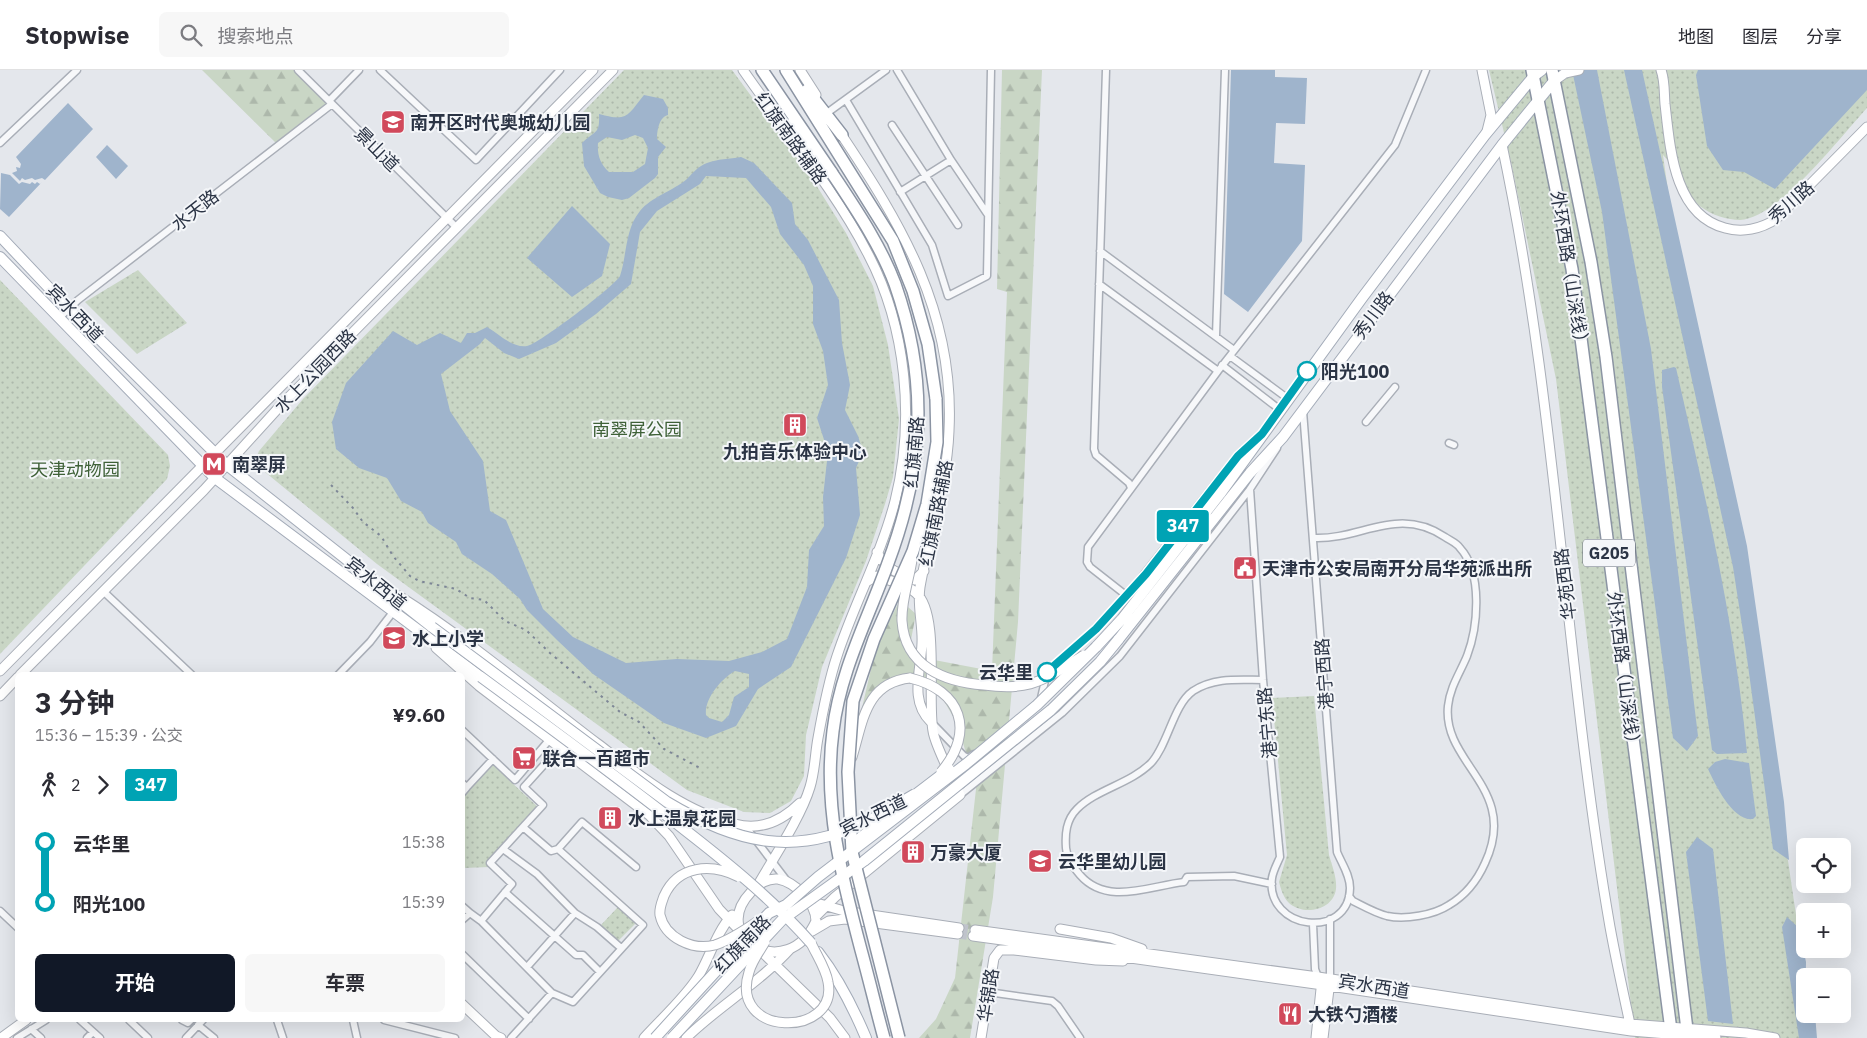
<!DOCTYPE html>
<html lang="zh">
<meta charset="utf-8">
<style>
:root{--surface:#fff;--page:#f7f7f7;--text:#2b2b33;--muted:#7c7c81;--line:#e1e1e2;--accent:#111827}
body{margin:0;font-family:"IBM Plex Sans","Noto Sans SC",sans-serif;background:var(--page);color:var(--text);height:100vh;display:flex;flex-direction:column;font-size:19px;white-space:nowrap}
*{box-sizing:border-box;margin:0}
p{font-size:16px;color:var(--muted)}
.icon{flex:none;width:28px;height:28px;fill:none;stroke:currentColor;stroke-width:2;stroke-linecap:round;stroke-linejoin:round}
.map{position:relative;flex:1;overflow:hidden}
.drawer{position:absolute;left:15px;top:602px;width:450px;height:350px;display:flex;flex-direction:column;background:var(--surface);border-radius:8px;box-shadow:0 5px 20px #0002}
.drawer>*{flex:none}
.badge{padding:0 10px;border-radius:4px;font-size:18px;line-height:32px}
.tools{position:absolute;left:1796px;top:768px;display:grid;gap:10px}
.tools a{display:grid;place-items:center;width:55px;height:55px;border-radius:8px;background:var(--surface);box-shadow:0 5px 20px #0002;font-size:25px}
.map>.badge{position:absolute;translate:-50% -50%;box-shadow:0 0 0 2px #fff}
.legs{display:flex;align-items:center;gap:8px;height:55px;padding:0 20px;font-size:16px}
.legs p{margin-inline-start:auto}
.headline{display:flex;align-items:center;justify-content:space-between;height:85px;padding:0 20px}
h1{font-size:28px;font-weight:700;line-height:38px}
.button{display:flex;gap:10px;margin-top:auto;padding:10px 20px}
.button a{flex:1;height:58px;border-radius:8px;background:var(--accent);color:#fff;font-size:20px;font-weight:700;line-height:58px;text-align:center}
.button a+a{background:var(--page);color:var(--text)}
ul{padding:0 20px;list-style:none}
li{display:flex;align-items:center;gap:18px;height:60px;font-size:19px}
li i{display:grid;place-items:center;width:8px;height:100%;margin:0 6px;background:currentColor}
li i::after{content:'';width:12px;height:12px;margin:-6px;border:4px solid;border-radius:50%;background:var(--surface)}
li p{margin-inline-start:auto}
li:first-child i{background:linear-gradient(#0000 50%,currentColor 0)}
li:last-child i{background:linear-gradient(currentColor 50%,#0000 0)}
header{display:flex;align-items:center;gap:30px;box-sizing:border-box;height:70px;padding:0 25px;background:var(--surface);border-bottom:1px solid var(--line)}
header strong{font-size:24px}
nav{display:flex;gap:28px;margin-inline-start:auto;font-size:18px}
.search{width:350px;height:45px;background:var(--page);display:flex;align-items:center;gap:12px;box-sizing:border-box;padding:0 18px;border-radius:8px;color:var(--muted);font-size:19px}
.map>svg:first-child{display:block}
</style>
<header>
<strong>Stopwise</strong>
<div class="search"><svg class="icon" aria-label="search" viewBox="0 0 24 24"><circle cx="10" cy="10" r="6"/><path d="M15 15l6 6"/></svg>搜索地点</div>
<nav><a>地图</a><a>图层</a><a>分享</a></nav>
</header>
<div class="map">
<svg width="1867" height="968" viewBox="0 0 1867 968">
<defs>
<pattern id="forest-firs" width="22" height="20" patternUnits="userSpaceOnUse" patternTransform="scale(1.25)"><rect width="22" height="20" fill="#c9d6c5"/><path d="M5 1l3.5 6h-7zM16 11l3.5 6h-7z" fill="#adb8ab"/></pattern>
<pattern id="park-dots" width="8" height="8" patternUnits="userSpaceOnUse" patternTransform="scale(1.25)"><rect width="8" height="8" fill="#c9d6c5"/><path d="M2 2h.1M6 6h.1" fill="none" stroke="#adb8ab" stroke-width="1.8" stroke-linecap="round"/></pattern>
</defs>
<rect width="100%" height="100%" fill="#e4e7ec"/>
<path fill="url(#forest-firs)" d="M 202,0 L 296,0 L 330,33 L 279,76 Z
M 1002,0 L 1042,0 L 1018,552 L 993,827 L 970,968 L 919,968 L 936,949 L 955,908 L 976,719 L 958,655 L 941,626 L 918,611 L 889,617 L 859,651 L 876,577 L 900,530 L 916,544 L 908,585 L 992,601 L 1007,222 L 997,219 Z"/>
<path fill="url(#park-dots)" d="M 624,0 L 732,0 L 813,110 L 846,163 L 873,216 L 888,275 L 899,349 L 893,407 L 885,434 L 866,491 L 822,597 L 806,665 L 804,706 L 791,731 L 770,743 L 744,742 L 687,720 L 377,494 L 254,393 L 259,381 L 303,329 Z
M 1489,0 L 1867,0 L 1867,38 C 1841,66 1778,149 1740,150 C 1727,150 1712,145 1701,137 C 1684,124 1677,99 1663,85 L 1683,229 L 1737,445 L 1805,906 L 1805,944 L 1814,968 L 1635,968 L 1556,309 L 1511,92 Z
M 138,200 L 187,253 L 137,284 L 85,232 Z
M 0,210 L 168,385 L 170,396 L 167,409 L 0,584 Z
M 1314,626 L 1329,785 C 1332,796 1337,807 1336,819 C 1333,841 1303,846 1289,833 C 1283,827 1281,819 1279,812 L 1287,785 L 1272,628 Z
M 491,693 L 540,739 L 490,797 L 463,798 L 462,722 Z
M 618,837 L 636,853 L 618,871 L 601,855 Z"/>
<path fill="#9fb4cc" fill-rule="evenodd" d="M 1231,0 L 1275,0 L 1275,7 L 1307,8 L 1305,54 L 1276,53 L 1274,93 L 1305,95 L 1302,171 L 1248,242 L 1224,224 Z
M 1572,0 L 1597,0 L 1651,279 L 1698,666 L 1687,681 L 1673,668 L 1602,142 Z
M 1624,0 L 1642,0 L 1747,476 L 1784,732 L 1789,790 L 1773,779 L 1746,581 L 1733,497 Z
M 1698,0 L 1867,0 L 1867,20 L 1775,119 L 1744,102 L 1723,100 L 1707,76 L 1696,5 Z
M 644,25 L 663,29 L 668,38 L 668,45 C 659,47 657,61 657,69 L 666,77 L 658,87 L 658,104 L 655,108 L 629,128 L 622,130 L 608,127 L 600,123 L 584,96 L 582,73 C 595,60 600,65 599,44 C 628,52 627,46 644,25 ZM 635,65 L 643,68 L 648,78 L 645,94 L 633,102 L 609,102 C 600,94 597,84 598,73 L 607,67 L 622,70 Z
M 68,33 L 93,59 L 45,110 L 42,108 L 35,110 L 32,108 L 25,110 L 22,108 L 20,111 L 12,103 L 17,101 L 16,97 L 20,98 L 21,94 L 16,87 Z
M 107,75 L 128,96 L 116,109 L 96,87 Z
M 741,87 L 754,93 L 792,133 L 795,154 L 808,170 L 839,230 L 842,273 L 850,315 L 845,340 L 858,366 L 863,382 L 856,398 L 860,445 L 846,488 L 791,597 L 758,619 L 736,656 L 706,668 L 664,653 L 593,604 L 557,570 L 527,540 L 520,529 L 492,504 L 462,484 L 456,472 L 428,453 L 422,442 L 401,431 L 387,408 L 359,398 L 336,379 L 332,352 L 346,313 L 393,261 L 417,275 L 440,263 L 461,273 L 467,263 L 475,263 L 487,257 C 499,264 512,278 527,276 C 536,276 616,215 620,206 C 627,185 625,159 640,141 C 651,127 673,121 687,109 C 694,102 697,97 707,93 C 717,89 730,89 741,87 ZM 706,106 L 746,108 L 771,137 L 780,164 L 804,195 L 813,216 L 813,254 L 823,281 L 828,315 L 817,348 L 828,382 L 823,427 L 824,456 L 809,480 L 807,517 L 787,569 L 762,582 L 729,591 L 677,589 L 626,593 L 573,567 L 543,539 L 506,450 L 490,441 L 483,391 L 450,341 L 441,304 L 480,274 L 485,268 L 504,283 L 519,289 L 556,273 L 596,244 L 631,214 L 640,162 L 657,141 L 700,114 ZM 735,601 L 749,604 L 749,617 L 734,627 L 729,645 L 722,652 L 709,648 L 706,645 C 704,629 721,609 735,601 Z
M 1,103 L 10,105 L 19,114 L 22,112 L 30,114 L 32,112 L 35,114 L 37,112 L 40,114 L 42,112 L 9,147 L 0,139 Z
M 572,136 L 610,174 L 602,206 L 572,227 L 527,188 Z
M 1674,297 L 1676,298 C 1705,425 1735,553 1747,683 L 1717,684 L 1712,680 L 1662,317 L 1662,300 Z
M 1725,689 L 1749,693 L 1756,746 L 1753,749 C 1733,752 1715,714 1708,699 L 1715,692 Z
M 1697,767 L 1713,779 L 1733,954 L 1708,951 L 1686,782 Z
M 1787,847 L 1799,858 L 1806,892 L 1805,944 L 1815,944 L 1817,968 L 1799,968 L 1782,857 Z"/>
<g fill="none" stroke-linecap="round" stroke-linejoin="round">
<path stroke="#bfc3cb" stroke-width="9" stroke-dasharray="9 4.5" stroke-linecap="butt" d="M 959,858 L 975,860
M 958,864 L 973,866"/>
<defs>
<path id="street" d="M 298,0 L 456,157
M 380,0 L 476,90 L 560,0
M 897,0 L 951,90 L 988,145
M 1106,0 L 1094,379 L 1096,385 L 1129,413 L 1131,418
M 846,30 L 932,175 L 948,226 L 987,206 L 991,0
M 329,31 L 359,0
M 827,43 L 886,0
M 892,55 L 958,155
M 0,73 L 77,0
M 900,122 L 951,90
M 1100,181 L 1234,280
M 1099,214 L 1218,301
M 59,248 L 78,230 L 332,34
M 1216,266 L 1225,0
M 1230,286 L 1287,328
M 1222,295 L 1279,339
M 1366,352 L 1395,317
M 1449,373 L 1454,375
M 1250,419 L 1263,610 L 1280,787 C 1277,794 1273,801 1272,808 C 1265,860 1349,871 1350,818 C 1350,805 1342,794 1337,782 L 1303,341
M 1314,468 C 1361,470 1398,435 1445,467 C 1449,470 1457,473 1460,478 C 1483,503 1478,557 1467,586 C 1460,603 1450,617 1448,636 C 1442,694 1520,718 1485,793 C 1477,811 1466,825 1449,835 C 1434,845 1405,850 1387,846 C 1375,843 1363,836 1353,831 L 1349,826
M 103,521 L 192,605
M 1127,526 L 1090,497 L 1087,492 L 1088,477 L 1218,301 L 1395,75 L 1426,0
M 338,605 L 370,572 L 393,542
M 1263,610 C 1239,610 1215,607 1193,621 C 1173,635 1168,675 1151,693 C 1130,714 1097,719 1077,739 C 1066,750 1065,764 1066,778 C 1067,789 1073,797 1080,805 C 1107,836 1149,816 1184,812 L 1187,807 L 1234,806 L 1272,814
M 1041,628 L 1047,602 L 1095,559 L 1127,526 L 1237,386 L 1255,370
M 932,653 L 964,686 L 968,688 L 974,684
M 462,660 L 515,710 L 550,669
M 462,713 L 467,717 L 462,723
M 467,717 L 493,689
M 960,725 L 1062,643 L 1120,586 L 1250,419 L 1277,378
M 745,756 L 787,811
M 503,779 L 537,804 L 575,843
M 558,779 L 582,752 L 636,797
M 505,822 L 576,885 L 583,885 L 600,902
M 462,836 L 470,843
M 0,841 L 18,858
M 1330,849 L 1330,909
M 462,850 L 470,843 L 481,851 L 512,814 L 490,793 L 543,735 L 524,717 L 560,677
M 481,851 L 552,923
M 1313,854 L 1315,899 L 1318,907
M 462,884 L 529,949
M 527,897 L 575,843 L 597,857 L 621,878
M 988,922 L 1052,931 L 1058,936 L 1080,968
M 80,950 L 100,968
M 129,950 L 148,968
M 182,950 L 188,953 L 191,950
M 277,950 L 283,968
M 353,950 L 357,968
M 384,950 L 455,968
M 198,955 L 214,968
M 31,959 L 41,968
M 17,968 L 46,950
M 87,968 L 93,962
M 186,968 L 203,950
M 511,968 L 552,923 L 573,932 L 643,855 L 558,779 L 551,781 L 523,757"/>
<path id="secondary" d="M 743,0 C 785,61 834,118 868,184 C 907,258 915,351 895,431 C 881,485 854,534 837,586 C 828,613 823,640 818,668 C 815,684 815,701 810,717 C 801,747 774,787 758,815
M 800,0 L 816,25
M 1482,0 L 1491,45 L 1487,61
M 1661,0 C 1665,11 1664,23 1665,34 C 1670,78 1674,145 1725,158 C 1742,163 1761,159 1776,149 L 1867,57
M 1554,11 L 1565,3 L 1579,0
M 839,61 C 902,155 955,243 949,361 C 947,414 929,465 920,517 C 917,535 923,555 922,573 C 921,601 909,631 931,652
M 1502,75 C 1557,333 1565,598 1610,857 C 1616,890 1623,922 1630,954
M 877,482 C 885,499 898,503 915,510 L 924,501
M 399,526 C 469,570 532,624 598,674 C 639,705 684,742 735,754 C 761,761 782,751 800,733
M 436,578 L 479,616 L 649,745 L 669,766 L 719,839 L 741,862
M 0,601 L 593,0
M 20,605 L 204,420 L 282,334 L 613,0
M 0,626 L 18,607
M 852,687 C 863,652 865,613 910,608
M 778,809 C 795,812 816,833 816,851 C 788,914 707,868 751,822 C 759,814 767,808 778,809 Z
M 820,834 L 844,841 L 959,858
M 816,846 L 835,827 L 960,725 C 953,709 935,676 933,661 C 927,628 940,544 916,523 C 907,514 889,511 877,506 L 866,512
M 1060,859 L 1111,868 L 1142,879
M 975,860 L 1318,907 L 1630,954 L 1746,963 L 1775,968
M 812,861 L 829,851 L 845,849 L 958,864
M 973,866 L 1330,916 L 1631,961 L 1716,968
M 761,881 L 830,948 L 845,968
M 462,934 L 496,966 L 501,968
M 1,968 L 26,950
M 644,968 C 662,948 684,929 698,907 C 710,887 716,863 732,845
M 686,968 C 719,936 759,913 790,879
M 981,968 L 994,888 L 1000,880 L 1014,880 L 1096,890 L 1123,891
M 1316,968 L 1321,919 L 1320,911
M 1323,968 L 1330,911"/>
<path id="primary" d="M 0,166 L 69,239 L 227,395 L 432,557
M 0,187 L 215,408 L 481,607
M 1118,570 L 1250,403 L 1283,367 L 1502,75 L 1554,11
M 1096,577 L 1122,549 L 1220,424 L 1362,228 L 1485,65 L 1534,6 L 1542,0
M 818,882 C 839,909 853,937 866,968"/>
<path id="highway" d="M 762,0 L 832,103
M 786,0 L 893,171 L 913,221 L 928,274 L 936,329
M 1532,0 L 1572,199 L 1672,968
M 1552,0 L 1591,192 L 1606,287 L 1688,968
M 807,20 L 842,65
M 792,54 L 807,89"/>
</defs>
<use href="#street" stroke="#a9aeb7" stroke-width="9"/>
<use href="#secondary" stroke="#a9aeb7" stroke-width="11"/>
<use href="#primary" stroke="#a3abb8" stroke-width="12"/>
<use href="#highway" stroke="#8b94a3" stroke-width="14"/>
<use href="#street" stroke="#f7f8fa" stroke-width="6"/>
<use href="#secondary" stroke="#fff" stroke-width="9"/>
<use href="#primary" stroke="#fff" stroke-width="10"/>
<use href="#highway" stroke="#fff" stroke-width="11"/>
<path stroke="#7d8696" stroke-width="2" stroke-dasharray="2.5 5" stroke-linecap="butt" d="M 331,415 L 353,438 L 363,452 L 381,466 L 393,486 L 410,506 L 419,511 L 456,519 L 470,528 L 484,530 L 505,551 L 526,560 L 550,583 L 620,642 L 639,652 L 664,679 L 700,698"/>
<defs>
<path id="secondary-bridge" d="M 912,490 C 909,510 901,531 902,551 C 905,597 945,612 984,615 C 999,617 1015,618 1030,614 C 1050,608 1066,596 1084,585
M 910,608 C 961,620 976,661 941,702
M 739,807 C 711,793 678,795 664,826 C 662,832 659,838 660,845 C 665,868 693,881 715,875 C 730,870 745,860 758,851
M 765,872 C 759,882 752,891 749,902 C 728,968 839,968 828,912 C 826,899 817,886 811,873"/>
<path id="primary-bridge" d="M 432,557 L 667,732 C 737,774 797,788 872,749 C 887,741 901,732 915,724
M 481,607 C 549,657 618,707 685,760 C 730,795 773,830 811,873
M 911,728 L 949,699
M 860,768 L 890,745
M 655,968 L 769,843 L 786,835 L 818,807 L 966,694 L 1037,635 L 1096,577
M 672,968 L 782,850 L 864,791 L 1051,640 L 1100,592 L 1118,570"/>
<path id="highway-bridge" d="M 832,103 C 855,138 880,174 895,214 C 929,311 924,397 888,493 C 868,549 840,601 833,661 C 823,736 842,808 861,880 C 869,909 876,939 884,968
M 899,968 L 852,782 L 848,702 L 853,631 L 874,569 L 913,481 L 927,434 L 937,372 L 936,329"/>
</defs>
<use href="#secondary-bridge" stroke="#a9aeb7" stroke-width="11" stroke-linecap="butt"/>
<use href="#primary-bridge" stroke="#a3abb8" stroke-width="12" stroke-linecap="butt"/>
<use href="#highway-bridge" stroke="#8b94a3" stroke-width="14" stroke-linecap="butt"/>
<use href="#secondary-bridge" stroke="#fff" stroke-width="9"/>
<use href="#primary-bridge" stroke="#fff" stroke-width="10"/>
<use href="#highway-bridge" stroke="#fff" stroke-width="11"/>
</g>
<g fill="none" stroke-linecap="round" stroke-linejoin="round">
<defs>
<path id="line-1" d="M 1047,602 L 1096,559 L 1146,504 L 1238,386 L 1262,364 L 1307,301"/>
</defs>
<use href="#line-1" stroke="#fff" stroke-width="11"/>
<use href="#line-1" stroke="#00a3b4" stroke-width="8"/>
</g>
<defs>
<symbol id="school-square" viewBox="-11 -11 22 22"><rect x="-9" y="-9" width="18" height="18" rx="4" fill="#d1495b" stroke="#f4f6f9"/><path d="M0-5L7-2L0 1L-7-2ZM-4 1L0 2.5L4 1V4Q0 6-4 4Z" fill="#fff"/></symbol>
<symbol id="building-square" viewBox="-11 -11 22 22"><rect x="-9" y="-9" width="18" height="18" rx="4" fill="#d1495b" stroke="#f4f6f9"/><path d="M-4-6H4V6H1V3H-1V6H-4ZM-2.5-4.3h1.7v1.8h-1.7ZM.8-4.3h1.7v1.8H.8ZM-2.5-1h1.7V.8h-1.7ZM.8-1h1.7V.8H.8Z" fill="#fff"/></symbol>
<symbol id="metro-square" viewBox="-11 -11 22 22"><rect x="-9" y="-9" width="18" height="18" rx="4" fill="#d1495b" stroke="#f4f6f9"/><path d="M-5.5 5V-5H-3L0 0L3-5H5.5V5H3V-.5L0 4L-3-.5V5Z" fill="#fff"/></symbol>
<symbol id="civic-square" viewBox="-11 -11 22 22"><rect x="-9" y="-9" width="18" height="18" rx="4" fill="#d1495b" stroke="#f4f6f9"/><path d="M-.6-6.5H3V-4.5H.6V-3L4-1V1h2V6H-6V1h2V-1L-.6-3ZM-1.2 2.5V6h2.4V2.5Z" fill="#fff"/></symbol>
<symbol id="supermarket-square" viewBox="-11 -11 22 22"><rect x="-9" y="-9" width="18" height="18" rx="4" fill="#d1495b" stroke="#f4f6f9"/><path d="M-6-5.5h2.5l.6 2H6L4.5 2H-2.5L-4.4-4H-6ZM-1.5 3.2a1.3 1.3 0 1 0 .1 0ZM3 3.2a1.3 1.3 0 1 0 .1 0Z" fill="#fff"/></symbol>
<symbol id="restaurant-square" viewBox="-11 -11 22 22"><rect x="-9" y="-9" width="18" height="18" rx="4" fill="#d1495b" stroke="#f4f6f9"/><path d="M-5-6h1v4h1v-4h1v4h1v-4h1v5L-1.5 .5V6h-2V.5L-5-1ZM5-6V6H3V1.5H1.5Q1.5-4 5-6Z" fill="#fff"/></symbol>
</defs>
<g fill-rule="evenodd">
<use href="#school-square" x="379" y="38" width="28" height="28"/>
<use href="#building-square" x="781" y="341" width="28" height="28"/>
<use href="#metro-square" x="200" y="380" width="28" height="28"/>
<use href="#civic-square" x="1231" y="484" width="28" height="28"/>
<use href="#school-square" x="380" y="554" width="28" height="28"/>
<use href="#supermarket-square" x="510" y="674" width="28" height="28"/>
<use href="#building-square" x="596" y="734" width="28" height="28"/>
<use href="#building-square" x="899" y="768" width="28" height="28"/>
<use href="#school-square" x="1026" y="777" width="28" height="28"/>
<use href="#restaurant-square" x="1276" y="930" width="28" height="28"/>
</g>
<g fill="#fff" stroke="#00a3b4" stroke-width="2.5">
<circle cx="1307" cy="301" r="9"/>
<circle cx="1047" cy="602" r="9"/>
</g>
<g text-anchor="middle" dominant-baseline="central" stroke-width="4" stroke-linejoin="round" paint-order="stroke">
<rect fill="#f4f6f9" stroke="#676e7b" stroke-width="1" x="1583" y="469.5" width="52" height="27" rx="4"/>
<g font-size="16" font-weight="bold" fill="#2b3445">
<text x="1609" y="483">G205</text>
</g>
<g font-size="18" font-weight="bold" fill="#2b3445" stroke="#f4f6f9" text-anchor="start">
<text x="410" y="52">南开区时代奥城幼儿园</text>
<text x="795" y="381" text-anchor="middle">九拍音乐体验中心</text>
<text x="232" y="394">南翠屏</text>
<text x="1262" y="498">天津市公安局南开分局华苑派出所</text>
<text x="412" y="568">水上小学</text>
<text x="542" y="688">联合一百超市</text>
<text x="628" y="748">水上温泉花园</text>
<text x="930" y="782">万豪大厦</text>
<text x="1058" y="791">云华里幼儿园</text>
<text x="1308" y="944">大铁勺酒楼</text>
</g>
<g font-size="18" fill="#2b3445" stroke="#f4f6f9">
<text transform="translate(791 68) rotate(54)">红旗南路辅路</text>
<text transform="translate(377 79) rotate(45)">景山道</text>
<text transform="translate(1791 132) rotate(-41)">秀川路</text>
<text transform="translate(195 140) rotate(-38)">水天路</text>
<text transform="translate(1570 201) rotate(81)">外环西路（山深线）</text>
<text transform="translate(75 243) rotate(46)">宾水西道</text>
<text transform="translate(1373 245) rotate(-53)">秀川路</text>
<text transform="translate(315 301) rotate(-46)">水上公园西路</text>
<text transform="translate(914 382) rotate(-85)">红旗南路</text>
<text transform="translate(936 443) rotate(-79)">红旗南路辅路</text>
<text transform="translate(376 513) rotate(39)">宾水西道</text>
<text transform="translate(1565 514) rotate(-97)">华苑西路</text>
<text transform="translate(1624 602) rotate(83)">外环西路（山深线）</text>
<text transform="translate(1324 604) rotate(-94)">港宁西路</text>
<text transform="translate(1267 653) rotate(-95)">港宁东路</text>
<text transform="translate(873 745) rotate(-26)">宾水西道</text>
<text transform="translate(742 874) rotate(-46)">红旗南路</text>
<text transform="translate(1374 916) rotate(9)">宾水西道</text>
<text transform="translate(988 925) rotate(-81)">华锦路</text>
</g>
<g font-size="18" font-weight="bold" fill="#2b3445" stroke="#f4f6f9" text-anchor="start">
<text x="1321" y="301">阳光100</text>
<text x="1033" y="602" text-anchor="end">云华里</text>
</g>
<g font-size="18" fill="#3f6138" stroke="#f4f6f9">
<text x="637" y="359">南翠屏公园</text>
<text x="75" y="399">天津动物园</text>
</g>
</g>
</svg>
<div class="tools">
<a><svg class="icon" aria-label="locate" viewBox="0 0 24 24"><circle cx="12" cy="12" r="6"/><path d="M12 2v4M12 18v4M2 12h4M18 12h4"/></svg></a>
<a>+</a>
<a>−</a>
</div>
<b class="badge" style="left:1183px;top:456px;background:#00a3b4;color:#fff">347</b>
<section class="drawer">
<div class="headline"><div><h1>3 分钟</h1><p>15:36 – 15:39 · 公交</p></div><b>¥9.60</b></div>
<div class="legs"><svg class="icon" aria-label="walk" viewBox="0 0 24 24"><circle cx="13" cy="4" r="2"/><path d="M13 8l-2 6 4 7M11 14l-3 7M7 12l3-4h3l4 4"/></svg>2<svg class="icon" aria-label="forward" viewBox="0 0 24 24"><path d="M9 5l7 7-7 7"/></svg><b class="badge" style="background:#00a3b4;color:#fff">347</b></div>
<ul>
<li><i style="color:#00a3b4"></i><b>云华里</b><p>15:38</p></li>
<li><i style="color:#00a3b4"></i><b>阳光100</b><p>15:39</p></li>
</ul>
<div class="button"><a>开始</a><a>车票</a></div>
</section>
</div>
